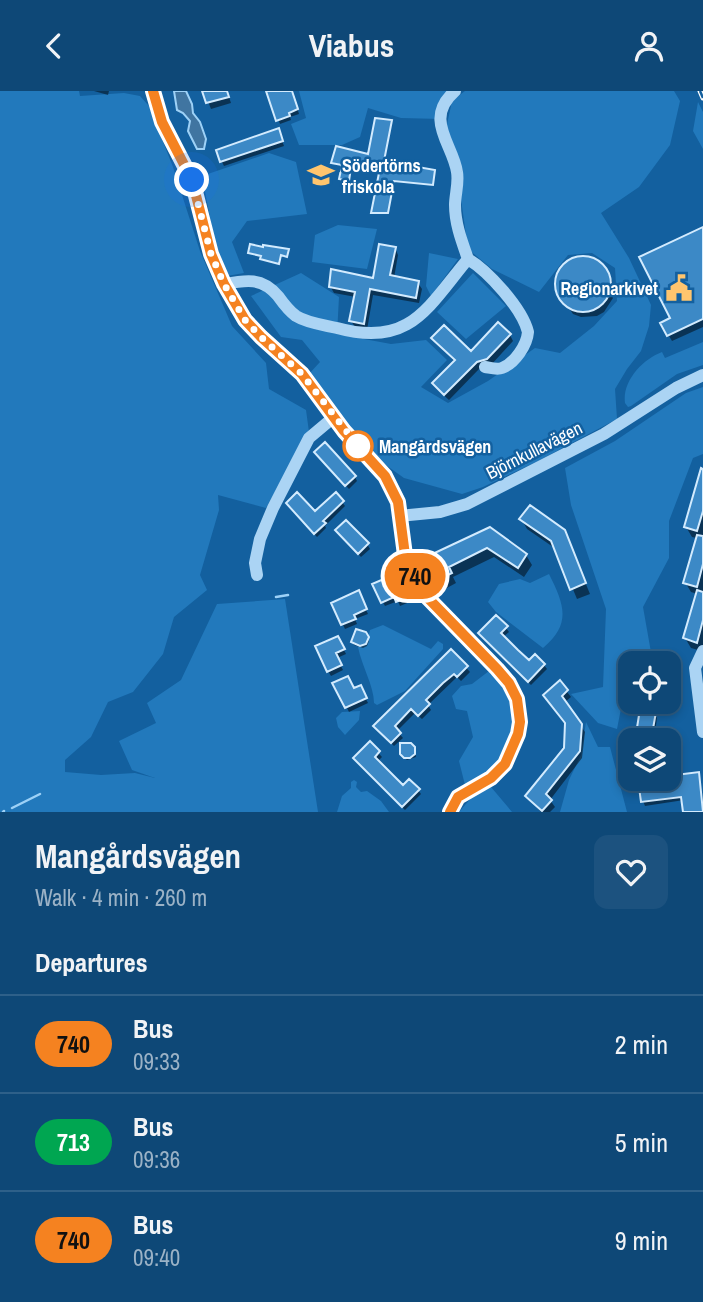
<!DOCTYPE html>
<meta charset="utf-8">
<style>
:root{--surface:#0e4877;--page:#1c527f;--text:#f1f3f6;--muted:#9bb2c6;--line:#2e6089}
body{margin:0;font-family:"Archivo Narrow",sans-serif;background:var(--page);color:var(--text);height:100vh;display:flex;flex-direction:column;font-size:26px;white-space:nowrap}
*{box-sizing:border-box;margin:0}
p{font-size:23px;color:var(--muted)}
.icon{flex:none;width:38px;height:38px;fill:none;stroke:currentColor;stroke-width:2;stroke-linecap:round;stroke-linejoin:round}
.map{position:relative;height:721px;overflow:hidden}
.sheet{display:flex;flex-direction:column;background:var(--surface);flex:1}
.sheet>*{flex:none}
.badge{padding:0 14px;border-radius:23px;font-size:24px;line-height:46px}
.tools{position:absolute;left:618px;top:560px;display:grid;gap:14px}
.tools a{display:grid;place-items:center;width:63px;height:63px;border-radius:14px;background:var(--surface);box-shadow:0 4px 10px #0003,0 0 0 2px var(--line);font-size:35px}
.you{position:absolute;width:35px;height:35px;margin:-18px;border:5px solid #fff;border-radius:50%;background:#1a73e8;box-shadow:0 0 0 10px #1a73e833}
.map>.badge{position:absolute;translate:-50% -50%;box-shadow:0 0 0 4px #fff}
h2{padding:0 35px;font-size:26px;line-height:63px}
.round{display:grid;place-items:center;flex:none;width:74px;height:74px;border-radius:14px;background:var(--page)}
.summary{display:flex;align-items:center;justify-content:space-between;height:119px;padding:0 35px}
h1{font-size:33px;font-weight:700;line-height:52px}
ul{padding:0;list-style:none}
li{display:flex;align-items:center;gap:21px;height:98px;padding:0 35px;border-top:2px solid var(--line)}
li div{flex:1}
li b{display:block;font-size:26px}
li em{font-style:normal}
li .badge{min-width:77px;font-weight:700;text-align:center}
header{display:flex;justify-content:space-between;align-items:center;height:91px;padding:0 35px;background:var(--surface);font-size:32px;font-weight:700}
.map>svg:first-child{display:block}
</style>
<header><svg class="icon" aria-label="back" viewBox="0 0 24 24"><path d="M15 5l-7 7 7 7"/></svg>Viabus<svg class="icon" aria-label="person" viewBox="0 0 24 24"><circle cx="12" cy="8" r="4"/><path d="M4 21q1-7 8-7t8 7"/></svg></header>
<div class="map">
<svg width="703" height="721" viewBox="0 0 703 721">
<rect width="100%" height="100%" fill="#13609f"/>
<path fill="#2279bc" d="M 0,0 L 79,0 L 80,5 L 124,2 L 140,5 L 149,15 L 173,76 L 200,160 L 232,235 L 266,272 L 269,298 L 306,319 L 309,341 L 266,417 L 218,404 L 219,419 L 200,484 L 207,499 L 174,526 L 163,563 L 133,601 L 108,611 L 91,646 L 65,669 L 65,681 L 101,684 L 135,682 L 155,687 L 132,679 L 119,650 L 156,632 L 147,612 L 181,589 L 217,513 L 285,508 L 318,721 L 0,721 Z
M 299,0 L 454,0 L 441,28 L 401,27 L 368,17 L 360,46 L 342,54 L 299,54 L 291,33 L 306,27 Z
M 465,0 L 674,0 L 680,10 L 670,54 L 639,96 L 601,122 L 629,167 L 651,214 L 649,235 L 641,260 L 627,278 L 615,298 L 617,328 L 538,370 L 483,396 L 462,403 L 404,387 L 376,367 L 350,342 L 308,284 L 320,271 L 302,249 L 281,246 L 251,205 L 301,182 L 339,206 L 337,243 L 391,253 L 426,249 L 447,269 L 421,296 L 448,312 L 488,290 L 535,257 L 560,262 L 594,235 L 617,210 L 615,177 L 592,162 L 568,164 L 539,201 L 492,178 L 468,158 L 461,108 L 463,80 L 446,38 L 452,10 Z
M 698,11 L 703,21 L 703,58 L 693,40 Z
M 269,62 L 296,71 L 307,123 L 247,130 L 232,151 L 244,182 L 227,185 L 217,163 L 202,85 Z
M 338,134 L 377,138 L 367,178 L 312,171 L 315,144 Z
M 429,162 L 458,168 L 431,205 L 426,195 Z
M 473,182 L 506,215 L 466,248 L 437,221 Z
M 703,251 L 703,274 L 677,283 L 631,315 L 628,316 L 625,312 C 622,290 643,268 662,261 L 665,267 Z
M 703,296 L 703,363 L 693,367 L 669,430 L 669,467 L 643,516 L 652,567 L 645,572 L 630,572 L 630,585 L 627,587 L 617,638 L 598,632 L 571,603 L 603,596 L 606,518 L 571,414 L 565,377 L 615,350 L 686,302 Z
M 549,483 C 564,513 572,533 543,557 L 496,521 L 488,511 L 499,493 L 520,488 L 530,492 Z
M 383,534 L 431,558 L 438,550 L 443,553 L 443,558 L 405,600 L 377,614 L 374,612 C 374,595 362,576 358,556 L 366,554 L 370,539 Z
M 489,580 C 498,589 508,599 513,611 C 519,627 508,661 498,674 C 490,685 476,689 465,694 L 459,670 L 473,646 L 467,620 L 456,618 L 452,605 L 461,595 L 472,593 Z
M 360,620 L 359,629 L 345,644 L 338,636 L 336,627 L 342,621 Z
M 586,631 L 598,656 L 610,656 L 627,721 L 560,721 L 569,689 L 581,664 Z
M 354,689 L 357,691 L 356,696 L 361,701 L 367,700 L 381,710 L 389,721 L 337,721 L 342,705 L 351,697 L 351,691 Z
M 491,696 L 512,721 L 459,721 L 472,706 Z"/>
<path fill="#4075a1" stroke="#9dd1f7" stroke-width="2" d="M 174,0 L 186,0 L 192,13 L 193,22 L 200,31 L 206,48 L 204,58 L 197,58 L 188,40 L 190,30 L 183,22 L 177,19 Z"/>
<path fill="#0007" d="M 94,0 L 109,0 L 108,4 Z
M 204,0 L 227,0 L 231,12 L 211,18 Z
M 268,0 L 292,0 L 299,23 L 290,26 L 291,29 L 280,33 Z
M 280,44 L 284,55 L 224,75 L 222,71 L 218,60 Z
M 703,138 L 703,236 L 672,250 L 662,233 L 672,228 Z
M 395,157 L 398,164 L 394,187 L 418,192 L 422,198 L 419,212 L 373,204 L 367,239 L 355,236 L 351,230 L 356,206 L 334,202 L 330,195 L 374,189 Z
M 578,167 L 595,170 L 612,190 L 613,207 L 604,221 L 597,225 L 581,226 L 573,223 L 559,202 L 559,185 L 570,171 Z
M 510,244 L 513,250 L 491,274 L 480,277 L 449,309 L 438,299 L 434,293 L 455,271 L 434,247 L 471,262 Z
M 319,365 L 355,386 L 357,390 L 349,398 Z
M 703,388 L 703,557 L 702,560 L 691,557 L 685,547 L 698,503 L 691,501 L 685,491 L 697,447 L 692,446 L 686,436 Z
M 336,403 L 345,415 L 325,435 L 326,437 L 317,446 L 290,416 L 315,423 Z
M 522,429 L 564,440 L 590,503 L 577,508 L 556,458 L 527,438 Z
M 489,438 L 526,464 L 532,474 L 524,486 L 494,466 L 453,486 L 456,492 L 445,498 L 428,467 Z
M 337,440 L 367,453 L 370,458 L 361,466 Z
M 402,488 L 412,510 L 400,515 L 398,510 L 385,515 L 374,494 Z
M 360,506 L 368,523 L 355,528 L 357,533 L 345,538 L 333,513 Z
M 506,537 L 509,541 L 503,546 L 529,571 L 544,574 L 547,578 L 531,594 L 483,547 Z
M 365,543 L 369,550 L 367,555 L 363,557 L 354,554 L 353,551 Z
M 338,547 L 346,563 L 337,567 L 343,579 L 331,585 L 328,580 Z
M 451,560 L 470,581 L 461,590 L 457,586 L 428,614 L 431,619 L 422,628 L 415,622 L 397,640 L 403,647 L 394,655 L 378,639 Z
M 335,592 L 353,599 L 360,596 L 368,612 L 349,621 Z
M 560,592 L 571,606 L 565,611 L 585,641 L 582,667 L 550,709 L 555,716 L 550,721 L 541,721 L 527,705 L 566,658 L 567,633 Z
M 641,620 L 655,622 L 657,627 L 654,649 L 636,649 Z
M 370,653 L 382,666 L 377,671 L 403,696 L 418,699 L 421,703 L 405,719 L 358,672 Z
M 414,658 L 416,666 L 407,669 L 404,666 Z
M 698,683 L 700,687 L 703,721 L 685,721 L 684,709 L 645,715 L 643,710 L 640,688 L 668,688 Z"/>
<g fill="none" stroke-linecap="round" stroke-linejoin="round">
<path stroke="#9dd1f7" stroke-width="2.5" d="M 276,506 L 288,504
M 12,717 L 40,703
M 3,721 L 4,720"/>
</g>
<path fill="#3c89c6" stroke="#d3ebfe" stroke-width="2" d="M 202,0 L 227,0 L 229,6 L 206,12 Z
M 266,0 L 292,0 L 298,18 L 289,22 L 290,25 L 276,30 Z
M 375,27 L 392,29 L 384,70 L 435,79 L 433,94 L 394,90 L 388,122 L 371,122 L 379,82 L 351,76 L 349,90 L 339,88 L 342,74 L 331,72 L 336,55 L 368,63 Z
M 279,37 L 283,50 L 220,71 L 216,59 Z
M 703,136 L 703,228 L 667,245 L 660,232 L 670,227 L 639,166 Z
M 250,153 L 263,156 L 263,154 L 289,158 L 287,166 L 281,164 L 279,173 L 260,168 L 261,165 L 248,162 Z
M 379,153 L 396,156 L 390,184 L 419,190 L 416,207 L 370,198 L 364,233 L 349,230 L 355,201 L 329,196 L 331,178 L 373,187 Z
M555 193a28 28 0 1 1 56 0a28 28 0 1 1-56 0Z
M 498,231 L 511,243 L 487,268 L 477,271 L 444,304 L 432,292 L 455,269 L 431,247 L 444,234 L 471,260 Z
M 325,351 L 356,385 L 345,395 L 314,361 Z
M 701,377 L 703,378 L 703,420 L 697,440 L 684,436 Z
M 297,401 L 315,420 L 336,401 L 344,410 L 323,430 L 326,432 L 314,443 L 286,412 Z
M 530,414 L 565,439 L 586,492 L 570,499 L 551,450 L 519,428 Z
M 346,429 L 369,452 L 358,463 L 335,439 Z
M 490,436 L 527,463 L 518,477 L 487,457 L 449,476 L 452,482 L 438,489 L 426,466 Z
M 697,444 L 703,445 L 703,473 L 697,496 L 683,492 Z
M 400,481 L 411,505 L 396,511 L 394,506 L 381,512 L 372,493 Z
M 359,499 L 367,518 L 354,524 L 356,528 L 341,534 L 331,512 Z
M 697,499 L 703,501 L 703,529 L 697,552 L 683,547 Z
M 496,524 L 508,535 L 501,542 L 518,559 L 529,569 L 535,563 L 545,573 L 528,591 L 478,542 Z
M 356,538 L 366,541 L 369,546 L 366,553 L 360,555 L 351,551 Z
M 338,545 L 345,558 L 336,562 L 342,574 L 327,581 L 315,555 Z
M 451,558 L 468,575 L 457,586 L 454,583 L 443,592 L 426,609 L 430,613 L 418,625 L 411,618 L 395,635 L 401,642 L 391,652 L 373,635 Z
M 348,585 L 354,597 L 361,594 L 367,607 L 345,617 L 332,592 Z
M 560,589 L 568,599 L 562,605 L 582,633 L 580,660 L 546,703 L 552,709 L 542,720 L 525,705 L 564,657 L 565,632 L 543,604 Z
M 640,618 L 656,621 L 651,649 L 635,649 Z
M 370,650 L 380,660 L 375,666 L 403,694 L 409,688 L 420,698 L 402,716 L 353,667 Z
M 400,652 L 411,652 L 415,656 L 415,663 L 410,667 L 404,667 L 400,663 Z
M 699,681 L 703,721 L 683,721 L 681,706 L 641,711 L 638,689 L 668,688 L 668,685 Z"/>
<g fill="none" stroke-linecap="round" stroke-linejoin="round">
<path stroke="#abd4f4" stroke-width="12" d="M 153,0 L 162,31 L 192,89 L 210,163 L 224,193 L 245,229 L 261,246 L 302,283 L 344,340 L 385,385 L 398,411 L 405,464 L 423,502 L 497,578 L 509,592 L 517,608 L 520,631 L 518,643 L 504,673 L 491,687 L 458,706 L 450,721
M 468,168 C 488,180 522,217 528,241 C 527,254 515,272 502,277 C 497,279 491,277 485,276
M 224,193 C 246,189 262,186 278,205 C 283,212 289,220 296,225 C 307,232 324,234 337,237 C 410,257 427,217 468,168 C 462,151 455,133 455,114 C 455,104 459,92 457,81 C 453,53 423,28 455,0
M 399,425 L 440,421 L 467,413 L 604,343 L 676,297 L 703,284
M 257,484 L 255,472 L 260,448 L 273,417 L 309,347 L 334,326
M 703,560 L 695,577 L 703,641"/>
<defs>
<path id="rail" d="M 700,0 L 703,7"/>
</defs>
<use href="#rail" stroke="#fff" stroke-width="5"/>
<use href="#rail" stroke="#13609f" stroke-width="2.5" stroke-dasharray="8" stroke-linecap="butt"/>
</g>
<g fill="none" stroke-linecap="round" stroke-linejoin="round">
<defs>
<path id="line" d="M 153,0 L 162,31 L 192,89 L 211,163 L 224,193 L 245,229 L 261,246 L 302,283 L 344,340 L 385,385 L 398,411 L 405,464 L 423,502 L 497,578 L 509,592 L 517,608 L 520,631 L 518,643 L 505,673 L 491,687 L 458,706 L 450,721"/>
</defs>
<use href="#line" stroke="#fff" stroke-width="16"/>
<use href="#line" stroke="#f58220" stroke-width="10"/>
<path stroke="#fff" stroke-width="7" stroke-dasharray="0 12.6" d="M 192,89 L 211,163 L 224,193 L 245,229 L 261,246 L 302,283 L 358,355"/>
</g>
<defs>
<symbol id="school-bare" viewBox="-9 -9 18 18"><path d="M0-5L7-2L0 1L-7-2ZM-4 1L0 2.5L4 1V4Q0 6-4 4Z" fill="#ffc56e" stroke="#13609f" stroke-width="2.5" paint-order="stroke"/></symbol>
<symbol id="civic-bare" viewBox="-9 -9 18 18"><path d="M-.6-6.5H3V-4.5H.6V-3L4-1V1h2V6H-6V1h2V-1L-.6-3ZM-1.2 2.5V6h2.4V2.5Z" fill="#ffc56e" stroke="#13609f" stroke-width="2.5" paint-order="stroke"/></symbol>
</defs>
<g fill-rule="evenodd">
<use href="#school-bare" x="302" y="65" width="38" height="38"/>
<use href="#civic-bare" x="660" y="178" width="38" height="38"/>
</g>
<circle fill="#fff" stroke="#f58220" stroke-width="3.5" cx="358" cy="355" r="14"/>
<g text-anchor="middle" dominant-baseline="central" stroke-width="5" stroke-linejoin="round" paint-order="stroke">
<g font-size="18" font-weight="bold" fill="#fff" stroke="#13609f" text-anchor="start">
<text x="342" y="74">Södertörns<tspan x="342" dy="21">friskola</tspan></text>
<text x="658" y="197" text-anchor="end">Regionarkivet</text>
</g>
<g font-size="18" font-weight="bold" fill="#fff" stroke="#13609f" text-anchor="start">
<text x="379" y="355">Mangårdsvägen</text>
</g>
<g font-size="18" fill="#fff" stroke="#13609f">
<text transform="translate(534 359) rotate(-27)">Björnkullavägen</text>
</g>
</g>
</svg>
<div class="tools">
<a><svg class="icon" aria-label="locate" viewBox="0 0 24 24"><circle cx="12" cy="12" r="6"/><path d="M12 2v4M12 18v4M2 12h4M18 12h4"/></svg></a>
<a><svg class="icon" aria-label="layers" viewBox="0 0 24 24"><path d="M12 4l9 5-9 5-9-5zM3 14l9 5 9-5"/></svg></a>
</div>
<div class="you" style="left:192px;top:89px"></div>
<b class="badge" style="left:415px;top:485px;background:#f58220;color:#111">740</b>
</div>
<section class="sheet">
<div class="summary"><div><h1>Mangårdsvägen</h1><p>Walk · 4 min · 260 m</p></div><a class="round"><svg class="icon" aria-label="heart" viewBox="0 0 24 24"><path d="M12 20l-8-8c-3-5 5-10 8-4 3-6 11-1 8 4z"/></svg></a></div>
<h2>Departures</h2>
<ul>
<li><span class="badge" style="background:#f58220;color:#111">740</span><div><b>Bus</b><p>09:33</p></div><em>2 min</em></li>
<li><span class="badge" style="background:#00a651;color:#fff">713</span><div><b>Bus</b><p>09:36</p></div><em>5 min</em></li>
<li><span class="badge" style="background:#f58220;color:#111">740</span><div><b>Bus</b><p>09:40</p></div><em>9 min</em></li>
</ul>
</section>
